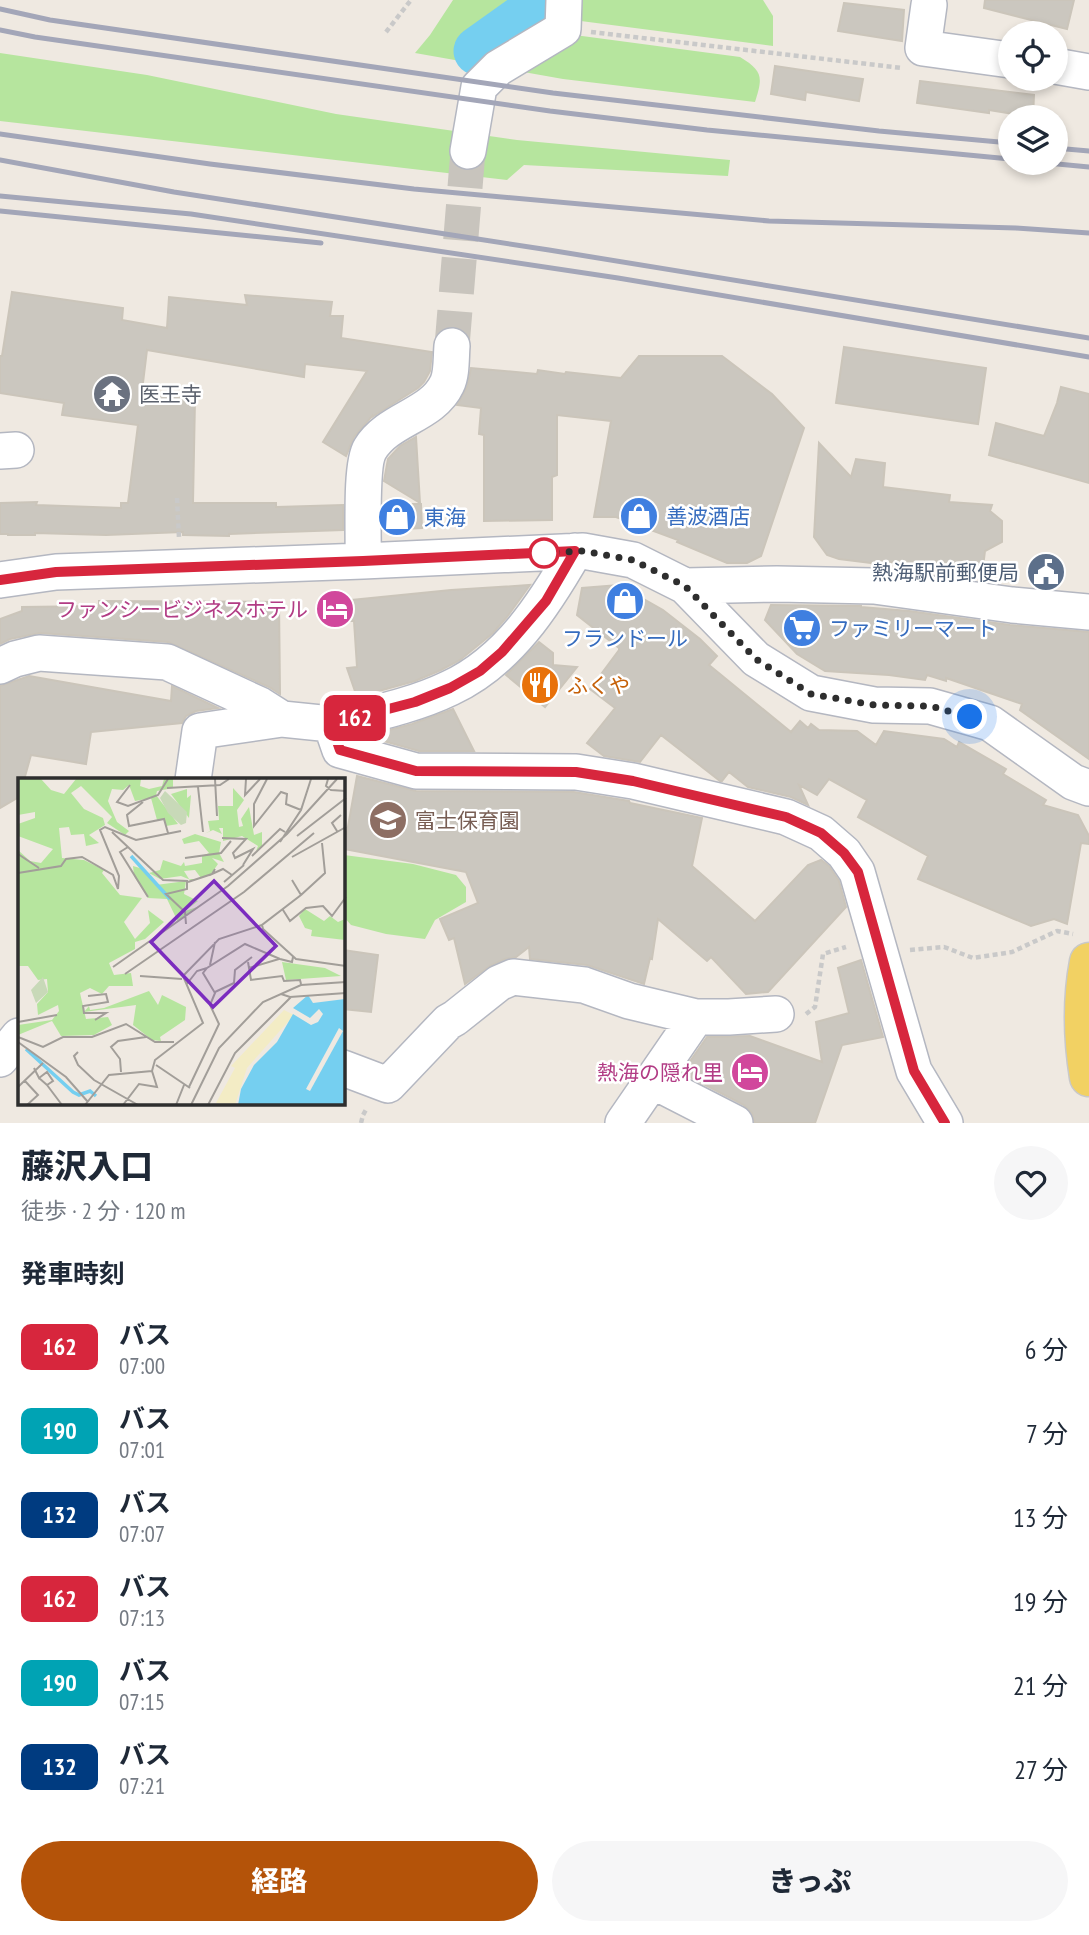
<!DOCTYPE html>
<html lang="ja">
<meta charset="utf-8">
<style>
:root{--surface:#fff;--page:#f6f6f7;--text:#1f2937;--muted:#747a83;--accent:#b45309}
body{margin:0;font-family:"PT Sans Narrow","Noto Sans JP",sans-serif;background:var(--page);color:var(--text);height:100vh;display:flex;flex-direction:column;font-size:26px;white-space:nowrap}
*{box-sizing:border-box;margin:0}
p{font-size:23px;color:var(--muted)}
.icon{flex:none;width:38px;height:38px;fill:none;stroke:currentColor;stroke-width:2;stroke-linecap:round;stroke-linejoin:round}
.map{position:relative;height:1123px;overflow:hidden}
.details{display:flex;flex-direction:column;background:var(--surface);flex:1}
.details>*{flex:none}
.badge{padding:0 14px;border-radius:10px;font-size:24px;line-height:46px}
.fabs{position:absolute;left:998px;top:21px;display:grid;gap:14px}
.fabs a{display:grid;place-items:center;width:70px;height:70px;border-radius:50%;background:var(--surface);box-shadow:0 4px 10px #0003;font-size:35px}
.you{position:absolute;width:35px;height:35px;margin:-18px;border:5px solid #fff;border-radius:50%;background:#1a73e8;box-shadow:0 0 0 10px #1a73e833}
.map>.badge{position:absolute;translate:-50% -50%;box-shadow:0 0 0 4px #fff}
h2{padding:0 21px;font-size:26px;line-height:63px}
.round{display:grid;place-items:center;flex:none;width:74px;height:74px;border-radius:37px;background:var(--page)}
.overview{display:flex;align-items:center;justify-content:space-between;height:119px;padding:0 21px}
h1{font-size:33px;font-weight:800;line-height:52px}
.button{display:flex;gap:14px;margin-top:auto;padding:14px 21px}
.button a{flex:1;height:80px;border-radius:42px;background:var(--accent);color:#fff;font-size:28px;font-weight:800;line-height:80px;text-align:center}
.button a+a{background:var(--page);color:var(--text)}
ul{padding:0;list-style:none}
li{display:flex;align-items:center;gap:21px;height:84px;padding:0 21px}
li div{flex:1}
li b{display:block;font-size:26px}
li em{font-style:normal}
li .badge{min-width:77px;font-weight:700;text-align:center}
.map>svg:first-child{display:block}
</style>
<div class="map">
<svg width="1089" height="1123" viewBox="0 0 1089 1123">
<rect width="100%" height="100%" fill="#efe9e1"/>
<path fill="#b6e59e" d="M 453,0 L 567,0 L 567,34 L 740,57 C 763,71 763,77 755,102 L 563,79 L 415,53 L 430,35 Z
M 573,0 L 763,0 L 773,16 L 773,46 L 573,20 Z
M 0,53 L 147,75 L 336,114 L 517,140 L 730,160 L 728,176 L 524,165 L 507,180 L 0,121 Z
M 344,855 L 413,864 L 456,875 L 466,887 L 466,902 L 435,920 L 425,939 L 386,934 L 351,925 L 343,916 Z"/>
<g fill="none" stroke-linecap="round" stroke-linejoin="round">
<path stroke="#75cff0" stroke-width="49" d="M 478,51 L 534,11 L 534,0"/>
</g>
<path fill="#cbc7bf" stroke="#cbc5ba" stroke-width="2" d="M 985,0 L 1074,0 L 1067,29 L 984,8 Z
M 844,3 L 904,10 L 902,41 L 838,31 Z
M 775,66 L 863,79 L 859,101 L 806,92 L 805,100 L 771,94 Z
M 920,81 L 1034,95 L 1033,117 L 989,110 L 989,113 L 917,103 Z
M 12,292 L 123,308 L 122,320 L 167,328 L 169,297 L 247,305 L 245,295 L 332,302 L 330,316 L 343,316 L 341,338 L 432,352 L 430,371 L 424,382 L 418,388 L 372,417 L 372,416 L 354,437 L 346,456 L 323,442 L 367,371 L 305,364 L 304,377 L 147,350 L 142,391 L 195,399 L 193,503 L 276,503 L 276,507 L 343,505 L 343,530 L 229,534 L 229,536 L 183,535 L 183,532 L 106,535 L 35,533 L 35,535 L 8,535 L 8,534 L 0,534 L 0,503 L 37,502 L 36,505 L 121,508 L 121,503 L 128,503 L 138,425 L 62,415 L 64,403 L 0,393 L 0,356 L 2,356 Z
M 844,347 L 986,368 L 978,424 L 836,403 Z
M 639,356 L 722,356 L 772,394 L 804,428 L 761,556 L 747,563 L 727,563 L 677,542 L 678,540 L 616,517 L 594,517 L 611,421 L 557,415 L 557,475 L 552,477 L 552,520 L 484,521 L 484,435 L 479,434 L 481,408 L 457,405 L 467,387 L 471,368 L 537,374 L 538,370 L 565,374 L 566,372 L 621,378 Z
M 1061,387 L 1089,394 L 1089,483 L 989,455 L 996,423 L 1044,436 L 1057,403 Z
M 416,437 L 420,503 L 384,481 L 388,459 L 400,446 Z
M 819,443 L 851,477 L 856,459 L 885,463 L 883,487 L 950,495 L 949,502 L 992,505 L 990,511 L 1002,521 L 1002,542 L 985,551 L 982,575 L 888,562 L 888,565 L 839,559 L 827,555 L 814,537 Z
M 383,504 L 421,504 L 422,528 L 383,530 Z
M 530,585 L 507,617 L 493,633 L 460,660 L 441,670 L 415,681 L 357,697 L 347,668 L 357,667 L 354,621 L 343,621 L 342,601 L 451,590 Z
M 619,585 L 663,610 L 700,639 L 717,656 L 709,665 L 791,732 L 800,721 L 808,728 L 811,724 L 819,730 L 857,731 L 876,745 L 884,731 L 944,739 L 957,747 L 959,742 L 1006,769 L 1003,774 L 1046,800 L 1043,805 L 1078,815 L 1089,836 L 1089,844 L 1081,843 L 1067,924 L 1054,919 L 1031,926 L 918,879 L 928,856 L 858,817 L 867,800 L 829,779 L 817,795 L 799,785 L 808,805 L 791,797 L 748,787 L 729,772 L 722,781 L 720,781 L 661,735 L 640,762 L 604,756 L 587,743 L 615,708 L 590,689 L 619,650 L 619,648 L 577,615 L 582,588 Z
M 99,601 L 279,602 L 280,694 L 269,687 L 168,642 L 40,633 L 10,639 L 0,644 L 0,619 L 22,611 L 22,607 L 99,606 Z
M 771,605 L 861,606 L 861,607 L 909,611 L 1010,625 L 1089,632 L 1089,759 L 1020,710 L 1022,704 L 946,678 L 946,681 L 927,675 L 925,680 L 889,675 L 825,671 L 797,654 L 765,620 Z
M 539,642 L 553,653 L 553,665 L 577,667 L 545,707 L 506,675 Z
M 29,676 L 171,701 L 172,686 L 218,708 L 196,711 L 186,716 L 182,723 L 91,732 L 86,764 L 31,755 L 24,780 L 19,780 L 19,797 L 0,808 L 0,686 Z
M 453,709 L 474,751 L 419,751 L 366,736 L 412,724 Z
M 357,776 L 416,791 L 574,792 L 629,801 L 630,803 L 702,818 L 692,866 L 755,921 L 808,865 L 821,860 L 829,866 L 839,881 L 846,907 L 768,992 L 746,994 L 711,957 L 707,961 L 658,919 L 652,959 L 650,958 L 644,984 L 587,965 L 530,959 L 529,947 L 516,957 L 505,959 L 491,965 L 465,984 L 454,938 L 449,940 L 440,919 L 478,903 L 466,872 L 344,849 Z
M 343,950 L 378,955 L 371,1012 L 343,1009 Z
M 861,960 L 883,1037 L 842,1045 L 815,1123 L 755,1123 L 752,1113 L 744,1105 L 682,1073 L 707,1037 L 750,1036 L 822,1062 L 816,1022 L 849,1013 L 838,968 Z"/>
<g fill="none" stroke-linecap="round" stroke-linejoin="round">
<path stroke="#c8c4bd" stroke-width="35" stroke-dasharray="35 18" stroke-linecap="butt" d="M 452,346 L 468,151"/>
<defs>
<path id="minor" d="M 929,5 L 923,48 L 1010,60
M 1055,66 L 1089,72
M 468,151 L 479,87 L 498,68 L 563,29 L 564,0
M 0,451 L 16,450
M 363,561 C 364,539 360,465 370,449 C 389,418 432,416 447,384 C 452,374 451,357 452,346
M 0,580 L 56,572 L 363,561 L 583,551 L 633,560 L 685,586 L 756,659 L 811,693 L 874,705 L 930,706 L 990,723 L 1073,782 L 1089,788
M 685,586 L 777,584 L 874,586 L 1012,605 L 1089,612
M 0,666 L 15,659 L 39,653 L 167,662 L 260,705 L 282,719
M 331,724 C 371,714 413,706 450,688 C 508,661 544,605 575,551
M 193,780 L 200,731 L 282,719 L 331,724 L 340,750 L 416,771 L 576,772 L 633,781 L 786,817 L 821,833 L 844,853 L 857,872 L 914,1071 L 945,1123
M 0,1059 L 19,1036
M 343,1068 L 388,1085 L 448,1022 L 455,1018 L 499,983 L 513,977 L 584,985 L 629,1001 L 696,1017 L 729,1017 L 776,1014
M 651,1080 L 735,1123
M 623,1123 L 696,1017"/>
<path id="major" d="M 1089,962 C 1082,999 1083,1040 1089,1077"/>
</defs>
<use href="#minor" stroke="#b4b7c1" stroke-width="38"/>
<use href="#major" stroke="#c9c9c9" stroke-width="41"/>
<path stroke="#c9c9c9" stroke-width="4.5" stroke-dasharray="5 3.5" stroke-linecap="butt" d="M 386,32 L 411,0
M 591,32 L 902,68
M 177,498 L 179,538
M 910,950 L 944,947 L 973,958 L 1012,952 L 1057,931 L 1073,934
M 806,1014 L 815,1007 L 823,954 L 846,947
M 361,1123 L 363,1115 L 367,1108"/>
<use href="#minor" stroke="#fff" stroke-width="35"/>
<use href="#major" stroke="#f2d163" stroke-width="38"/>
<path stroke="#a3a6b8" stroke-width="5" d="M 0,9 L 50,20 L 553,93 L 879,131 L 1010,143
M 0,30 L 35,37 L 550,111 L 707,130 L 1010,159
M 0,134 L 210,164 L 414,189 L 769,221 L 1016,228 L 1089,233
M 1055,148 L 1089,151
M 0,160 L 174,192 L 549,250 L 1089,338
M 1047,163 L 1089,167
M 0,196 L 191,214 L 618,278 L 1089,357
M 0,211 L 321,243"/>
</g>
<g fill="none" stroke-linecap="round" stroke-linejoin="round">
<defs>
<path id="line" d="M 0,580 L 56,572 L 363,561 L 575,551 L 546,601 L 502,652 L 480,671 L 450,688 L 415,702 L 331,724 L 340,750 L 416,771 L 576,772 L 633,781 L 786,817 L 821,833 L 844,853 L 858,872 L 914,1071 L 945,1123"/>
</defs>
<use href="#line" stroke="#fff" stroke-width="16"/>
<use href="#line" stroke="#d7263d" stroke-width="10"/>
<path stroke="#2e2e2e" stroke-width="7" stroke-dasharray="0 12.6" d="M 544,553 L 583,551 L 633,560 L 685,586 L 756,659 L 811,694 L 874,705 L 930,706 L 970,717"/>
</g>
<defs>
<symbol id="temple-disc" viewBox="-11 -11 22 22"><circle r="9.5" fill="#6b7280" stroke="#fff"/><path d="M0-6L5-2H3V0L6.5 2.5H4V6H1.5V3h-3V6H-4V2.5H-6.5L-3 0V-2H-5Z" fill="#fff"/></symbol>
<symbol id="shop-disc" viewBox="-11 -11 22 22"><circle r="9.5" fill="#3f7fe0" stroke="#fff"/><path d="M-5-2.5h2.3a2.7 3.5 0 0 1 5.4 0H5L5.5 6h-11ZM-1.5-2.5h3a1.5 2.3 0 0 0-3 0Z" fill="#fff"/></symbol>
<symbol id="civic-disc" viewBox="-11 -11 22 22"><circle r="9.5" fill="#5c6f8a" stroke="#fff"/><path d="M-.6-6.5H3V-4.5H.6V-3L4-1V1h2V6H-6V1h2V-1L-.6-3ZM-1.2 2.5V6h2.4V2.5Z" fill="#fff"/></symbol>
<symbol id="hotel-disc" viewBox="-11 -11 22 22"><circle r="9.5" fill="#d1479c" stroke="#fff"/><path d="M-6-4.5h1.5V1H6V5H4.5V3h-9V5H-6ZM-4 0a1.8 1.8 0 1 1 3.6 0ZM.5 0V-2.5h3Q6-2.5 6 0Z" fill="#fff"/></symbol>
<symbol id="supermarket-disc" viewBox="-11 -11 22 22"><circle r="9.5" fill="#3f7fe0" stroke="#fff"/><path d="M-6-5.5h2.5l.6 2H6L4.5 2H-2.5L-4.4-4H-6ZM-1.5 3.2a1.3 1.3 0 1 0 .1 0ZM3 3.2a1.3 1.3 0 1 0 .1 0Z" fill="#fff"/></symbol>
<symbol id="restaurant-disc" viewBox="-11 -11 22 22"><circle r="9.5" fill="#e8710a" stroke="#fff"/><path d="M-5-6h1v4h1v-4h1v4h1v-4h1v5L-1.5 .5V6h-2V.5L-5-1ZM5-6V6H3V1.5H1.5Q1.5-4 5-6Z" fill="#fff"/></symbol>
<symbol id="school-disc" viewBox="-11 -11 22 22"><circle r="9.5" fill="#8d6e63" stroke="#fff"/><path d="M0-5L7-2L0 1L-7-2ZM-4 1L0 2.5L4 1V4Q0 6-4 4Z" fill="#fff"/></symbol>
</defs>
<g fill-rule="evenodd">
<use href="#temple-disc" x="90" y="372" width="44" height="44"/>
<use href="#shop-disc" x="617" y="494" width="44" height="44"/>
<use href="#shop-disc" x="375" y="495" width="44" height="44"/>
<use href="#civic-disc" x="1024" y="550" width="44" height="44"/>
<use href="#shop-disc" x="603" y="579" width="44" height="44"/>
<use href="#hotel-disc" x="313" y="587" width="44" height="44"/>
<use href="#supermarket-disc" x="780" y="606" width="44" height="44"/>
<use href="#restaurant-disc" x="518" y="663" width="44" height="44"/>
<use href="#school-disc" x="366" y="798" width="44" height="44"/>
<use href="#hotel-disc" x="728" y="1050" width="44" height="44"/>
</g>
<circle fill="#fff" stroke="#d7263d" stroke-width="3.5" cx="544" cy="553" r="14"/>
<g text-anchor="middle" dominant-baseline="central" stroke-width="5" stroke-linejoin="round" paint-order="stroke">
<g font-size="21" fill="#5b616d" stroke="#fff" text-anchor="start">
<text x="139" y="394">医王寺</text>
</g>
<g font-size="21" fill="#366cbe" stroke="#fff" text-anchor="start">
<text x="666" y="516">善波酒店</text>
<text x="424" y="517">東海</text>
<text x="829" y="628">ファミリーマート</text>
<text x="625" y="638" text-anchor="middle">フランドール</text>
</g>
<g font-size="21" fill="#4e5e75" stroke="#fff" text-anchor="end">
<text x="1019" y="572">熱海駅前郵便局</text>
</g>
<g font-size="21" fill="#b23c85" stroke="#fff" text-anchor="end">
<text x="308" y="609">ファンシービジネスホテル</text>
<text x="723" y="1072">熱海の隠れ里</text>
</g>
<g font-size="21" fill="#c56008" stroke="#fff" text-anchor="start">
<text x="567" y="685">ふくや</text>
</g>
<g font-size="21" fill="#785e54" stroke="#fff" text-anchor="start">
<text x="415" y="820">富士保育園</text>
</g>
</g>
<g transform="translate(18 778)">
<rect width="327" height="327" fill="#efe9e1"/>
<path d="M 0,1 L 23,1 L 33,12 L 46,16 L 58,1 L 123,1 L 122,8 L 131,11 L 144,8 L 146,1 L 155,1 L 155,10 L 139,13 L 138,17 L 160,46 L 148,48 L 146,41 L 139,42 L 133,20 L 117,23 L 111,7 L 105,12 L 94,11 L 90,23 L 99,44 L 111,53 L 107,57 L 89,45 L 94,39 L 63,8 L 53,15 L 66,31 L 85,40 L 87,47 L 71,57 L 81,65 L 68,68 L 66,56 L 53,57 L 51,49 L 41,50 L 44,80 L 66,82 L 86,92 L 84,95 L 102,117 L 124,120 L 106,144 L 117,161 L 132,145 L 130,132 L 146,144 L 127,161 L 117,164 L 117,171 L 91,185 L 96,197 L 113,195 L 115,208 L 91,208 L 84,216 L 72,210 L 62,215 L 68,241 L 90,239 L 94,247 L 76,257 L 43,258 L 34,243 L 0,257 L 0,247 L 34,242 L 41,233 L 40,227 L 20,237 L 19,226 L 30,214 L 29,201 L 20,202 L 10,188 L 0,188 L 0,72 L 12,83 L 23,85 L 35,71 L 0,58 L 0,46 L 17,40 L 17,34 L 0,37 ZM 215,10 L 226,22 L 219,32 L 221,49 L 225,48 L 223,41 L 231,29 L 236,57 L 244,54 L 244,69 L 238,73 L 240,68 L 224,58 L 205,63 L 205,50 L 201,50 L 204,56 L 195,52 L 186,56 L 192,53 L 190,43 L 201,42 L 200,28 L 215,28 ZM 169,11 L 169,20 L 173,17 L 171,40 L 153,16 ZM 177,56 L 203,64 L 201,75 L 206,84 L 194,80 L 200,86 L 193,96 L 183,100 L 177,92 L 166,93 L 171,101 L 178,101 L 175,103 L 163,98 L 142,101 L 131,95 L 142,92 L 145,82 L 163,88 L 166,84 L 167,88 L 184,85 L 184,78 L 191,75 L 181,63 L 166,66 L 164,61 ZM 115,88 L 125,91 L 138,107 L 168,103 L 166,116 L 180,123 L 167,133 L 182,128 L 160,144 L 149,121 L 130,120 L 116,98 ZM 287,131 L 306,143 L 312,138 L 320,144 L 327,141 L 327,162 L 293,158 L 294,152 L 287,150 L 281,138 ZM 264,184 L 307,190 L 323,198 L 268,202 ZM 131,213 L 140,227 L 144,217 L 168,229 L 167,242 L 142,259 L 143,263 L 134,262 L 115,247 L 118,227 L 66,234 L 71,228 L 72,232 L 86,230 Z" fill="#b6e59e"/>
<path d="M 266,232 L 276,237 L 229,290 L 217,327 L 198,325 L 217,290 L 213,288 Z" fill="#f3ecc5"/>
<path d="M 147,13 L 169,34 L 168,45 L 163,47 L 150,35 L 142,20 ZM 25,199 L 30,214 L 18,225 L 13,212 Z" fill="#c8d9b8"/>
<path d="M 290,217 L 295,225 L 327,221 L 327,327 L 220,327 L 223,311 L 236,287 L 259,264 L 275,236 L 293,247 L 300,244 L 305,236 L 301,231 L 292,240 L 275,230 Z" fill="#75cff0"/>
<path d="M 321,250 L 325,253 L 292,313 L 288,311 Z" fill="#efe9e1"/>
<path fill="none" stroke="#75cff0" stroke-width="3.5" d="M 113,78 L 152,121M 8,271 L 55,314 L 61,317 L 72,313 L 78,318"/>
<path fill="none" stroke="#a29e99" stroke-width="2" d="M 197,1 L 199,38M 228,1 L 227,17 L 242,1M 249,1 L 236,26 L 236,48 L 263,14 L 269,16 L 268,26 L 283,32M 310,1 L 308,8 L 313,12 L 328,13M 112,7 L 99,24 L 110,28 L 140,17 L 150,1M 180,9 L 185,54M 149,10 L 202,7 L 211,1M 125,24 L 109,37 L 111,48 L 146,41 L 150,55M 319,53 L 314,45 L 323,37M 94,54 L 145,102 L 169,103 L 169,111 L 148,116 L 167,134 L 168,146M 279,58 L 328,20M 204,60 L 228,61 L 215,75 L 217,80 L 235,71 L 225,87M 262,64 L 283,32 L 293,1M 110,69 L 102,74 L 130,119M 0,76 L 21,90M 234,78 L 262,51 L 267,54M 274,79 L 328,49M 167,80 L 203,75 L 213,63M 197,91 L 194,96 L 205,91 L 214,97M 0,95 L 43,88 L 48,81 L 64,79 L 95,97 L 100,111 L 101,98 L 82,52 L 87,49 L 118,62 L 163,53M 274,102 L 283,117 L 244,147 L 245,151 L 278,181 L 328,188M 170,104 L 194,96M 206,104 L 226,87M 283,117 L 307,95 L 304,65M 265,132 L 272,143 L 288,130 L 305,128 L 314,138 L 328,119M 230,184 L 233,202 L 264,198 L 266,203 L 282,202 L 283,206M 192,187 L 197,164M 95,189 L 210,108 L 269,56 L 319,1M 231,190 L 261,181M 107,196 L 226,114 L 296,55M 122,198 L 164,201M 168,207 L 179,193 L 189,190M 197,214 L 216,205 L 217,192 L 234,179M 263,216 L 272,219 L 328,215M 70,218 L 88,216 L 90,224 L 65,228 L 66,235 L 88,235 L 77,242M 0,244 L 39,237M 0,259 L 25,269 L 45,259 L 74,259 L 108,246 L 137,264 L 156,264M 0,264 L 48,299 L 70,324M 60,274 L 56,278 L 60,287 L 76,302 L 120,327M 138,287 L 172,310M 16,290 L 21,300 L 29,294 L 35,303 L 29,307 L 21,300M 103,294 L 102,281 L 93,269 L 100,263 L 128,259M 7,303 L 20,317 L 9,327M 29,307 L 44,327M 0,309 L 25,285M 171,309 L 201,246 L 192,227 L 197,215 L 185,195 L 189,190 L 227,166 L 262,181 L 274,184 L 275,179M 67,327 L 91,297 L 134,293M 105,327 L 121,306 L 139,309 L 134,293 L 137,282 L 185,245 L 165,198 L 201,161 L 244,147M 158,327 L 166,307M 173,327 L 201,270 L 245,224 L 283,207 L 328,204M 190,327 L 217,275 L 273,219"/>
<path fill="#7b2cbf" fill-opacity="0.15" stroke="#7b2cbf" stroke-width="3.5" d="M 196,103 L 258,168 L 195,229 L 133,164 Z"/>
<rect width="327" height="327" fill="none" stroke="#2e2e2e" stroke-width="3.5"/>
</g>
</svg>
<div class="fabs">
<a><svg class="icon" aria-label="locate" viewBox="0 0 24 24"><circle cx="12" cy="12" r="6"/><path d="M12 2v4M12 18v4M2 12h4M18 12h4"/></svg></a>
<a><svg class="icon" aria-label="layers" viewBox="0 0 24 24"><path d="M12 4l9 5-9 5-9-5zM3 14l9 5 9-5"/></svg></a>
</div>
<div class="you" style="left:970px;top:717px"></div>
<b class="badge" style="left:355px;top:718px;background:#d7263d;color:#fff">162</b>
</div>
<section class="details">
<div class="overview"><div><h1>藤沢入口</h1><p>徒歩 · 2 分 · 120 m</p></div><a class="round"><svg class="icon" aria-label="heart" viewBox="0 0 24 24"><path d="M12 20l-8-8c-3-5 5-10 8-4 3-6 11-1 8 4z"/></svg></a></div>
<h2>発車時刻</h2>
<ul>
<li><span class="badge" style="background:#d7263d;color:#fff">162</span><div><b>バス</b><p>07:00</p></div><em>6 分</em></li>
<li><span class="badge" style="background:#00a3b4;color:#fff">190</span><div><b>バス</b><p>07:01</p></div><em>7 分</em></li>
<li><span class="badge" style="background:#003b80;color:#fff">132</span><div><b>バス</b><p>07:07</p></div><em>13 分</em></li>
<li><span class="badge" style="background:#d7263d;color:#fff">162</span><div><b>バス</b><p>07:13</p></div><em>19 分</em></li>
<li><span class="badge" style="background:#00a3b4;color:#fff">190</span><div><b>バス</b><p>07:15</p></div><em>21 分</em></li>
<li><span class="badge" style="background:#003b80;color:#fff">132</span><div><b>バス</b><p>07:21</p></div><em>27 分</em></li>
</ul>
<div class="button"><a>経路</a><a>きっぷ</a></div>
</section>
